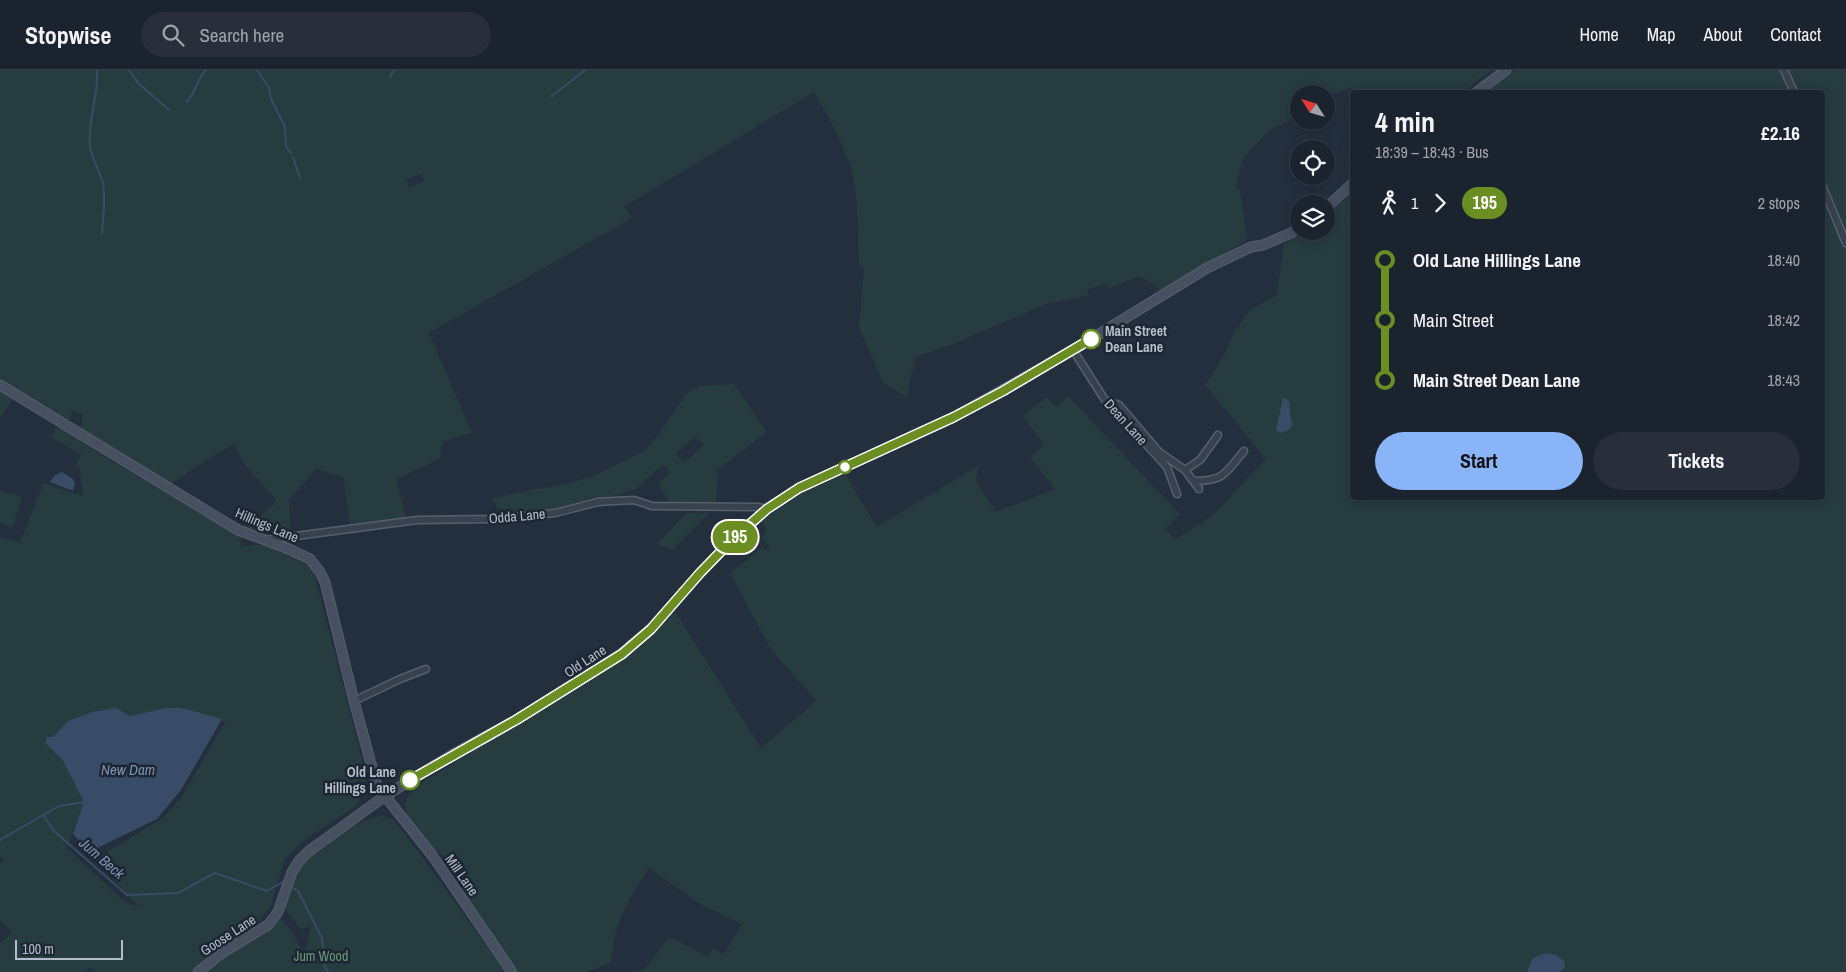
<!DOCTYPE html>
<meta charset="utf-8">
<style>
:root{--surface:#1b232e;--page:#282f3a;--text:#f1f3f6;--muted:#a0a4aa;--line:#39404a;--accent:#8ab4f8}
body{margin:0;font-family:"Archivo Narrow",sans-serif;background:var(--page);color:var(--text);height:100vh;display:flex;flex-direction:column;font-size:19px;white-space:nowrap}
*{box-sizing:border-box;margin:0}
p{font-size:16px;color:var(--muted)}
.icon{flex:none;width:28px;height:28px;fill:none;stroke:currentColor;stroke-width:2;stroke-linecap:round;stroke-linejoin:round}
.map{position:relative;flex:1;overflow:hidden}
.drawer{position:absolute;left:1350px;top:20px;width:475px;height:410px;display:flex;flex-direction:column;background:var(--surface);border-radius:5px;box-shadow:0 2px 12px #0003,0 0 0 1px var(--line)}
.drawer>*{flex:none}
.badge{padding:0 10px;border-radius:16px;font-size:18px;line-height:32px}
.needle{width:32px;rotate:307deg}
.tools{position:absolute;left:1290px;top:15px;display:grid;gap:10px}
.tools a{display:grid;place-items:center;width:45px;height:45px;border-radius:50%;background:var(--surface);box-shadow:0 2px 12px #0003,0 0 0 1px var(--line);font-size:25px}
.scale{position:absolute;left:15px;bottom:12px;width:108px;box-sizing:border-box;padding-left:5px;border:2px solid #b4bcc9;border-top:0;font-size:14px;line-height:18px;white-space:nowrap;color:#b4bcc9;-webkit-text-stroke:4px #1d2633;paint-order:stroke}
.map>.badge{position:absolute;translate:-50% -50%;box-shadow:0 0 0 2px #fff}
.legs{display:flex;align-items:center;gap:8px;height:55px;padding:0 25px;font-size:16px}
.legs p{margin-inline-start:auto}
.summary{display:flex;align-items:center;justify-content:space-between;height:85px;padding:0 25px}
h1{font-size:28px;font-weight:800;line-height:38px}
.action{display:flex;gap:10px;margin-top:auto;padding:10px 25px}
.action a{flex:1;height:58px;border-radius:30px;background:var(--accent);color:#111;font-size:20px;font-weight:800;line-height:58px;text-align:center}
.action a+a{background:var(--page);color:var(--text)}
ul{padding:0 25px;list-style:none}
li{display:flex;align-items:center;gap:18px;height:60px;font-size:19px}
li i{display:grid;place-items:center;width:8px;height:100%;margin:0 6px;background:currentColor}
li i::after{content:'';width:12px;height:12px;margin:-6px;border:4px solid;border-radius:50%;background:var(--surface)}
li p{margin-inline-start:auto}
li:first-child i{background:linear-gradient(#0000 50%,currentColor 0)}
li:last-child i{background:linear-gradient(currentColor 50%,#0000 0)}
header{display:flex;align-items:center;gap:30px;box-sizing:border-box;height:70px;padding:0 25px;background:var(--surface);border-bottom:1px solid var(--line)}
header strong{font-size:24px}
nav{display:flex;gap:28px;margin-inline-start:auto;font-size:18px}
.search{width:350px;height:45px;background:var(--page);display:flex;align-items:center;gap:12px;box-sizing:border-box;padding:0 18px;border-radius:28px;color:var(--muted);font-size:19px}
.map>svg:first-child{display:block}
</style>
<header>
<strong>Stopwise</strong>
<div class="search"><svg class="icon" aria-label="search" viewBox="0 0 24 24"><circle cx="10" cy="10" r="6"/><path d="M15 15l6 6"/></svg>Search here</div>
<nav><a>Home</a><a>Map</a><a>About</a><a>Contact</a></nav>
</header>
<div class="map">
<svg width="1846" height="902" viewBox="0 0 1846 902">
<rect width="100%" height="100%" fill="#242f3e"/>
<path fill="#263c3f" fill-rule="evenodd" d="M 0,0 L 1493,0 L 1472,14 L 1473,16 L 1462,22 L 1357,22 L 1352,18 L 1326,26 L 1326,24 L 1299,24 L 1299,45 L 1268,61 L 1243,88 L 1235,118 L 1240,121 L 1247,169 L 1252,167 L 1162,221 L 1140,206 L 1109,218 L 1104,214 L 1088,220 L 1088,225 L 1046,234 L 948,276 L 915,287 L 907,327 L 884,314 L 859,258 L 864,197 L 859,194 C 857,166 859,128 852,102 C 845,78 827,43 814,22 L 625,136 L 632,148 L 429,263 L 472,363 L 444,371 L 441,377 L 440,389 L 396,409 L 406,448 L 350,454 L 343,407 L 316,399 L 289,430 L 291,463 L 268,462 L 247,458 L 277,431 L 243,393 L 234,374 L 206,390 L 171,414 L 82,359 L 82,343 L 73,341 L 69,350 L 0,309 ZM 421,104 L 425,110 L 409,118 L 407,109 Z
M 1514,0 L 1846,0 L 1846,902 L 629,902 L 645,899 L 669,867 L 708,887 L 713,878 L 724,884 L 742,854 L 697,832 L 649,798 L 630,828 L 617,857 L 610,893 L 585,902 L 517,902 L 463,823 L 458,804 L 446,788 L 431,777 L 410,750 L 406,742 L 405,733 L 408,726 L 418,715 L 616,593 L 649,567 L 675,541 L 761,678 L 816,631 L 770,578 L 730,503 L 763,477 L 766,481 L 770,477 L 761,467 L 767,461 L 762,450 L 806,421 L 845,404 L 877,457 L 978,396 L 976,412 L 996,442 L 1055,419 L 1030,388 L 1044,375 L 1023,346 L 1046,327 L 1057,337 L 1068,326 L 1180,444 L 1165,459 L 1176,469 L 1213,445 L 1266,389 L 1205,315 L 1225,284 L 1235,261 L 1249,241 L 1277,225 L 1284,174 L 1307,161 L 1326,161 L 1326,147 L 1352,123 L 1352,428 L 1822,428 L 1822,22 L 1488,22 Z
M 734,314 L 767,362 L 716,401 L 720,408 L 717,411 L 716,434 L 670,433 L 658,414 L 670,403 L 663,394 L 636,419 L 618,425 L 600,428 L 571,438 L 542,440 L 499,441 L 492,429 L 533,419 L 554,417 L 593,406 L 644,381 L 660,362 L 687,323 L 699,316 ZM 695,367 L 704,375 L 683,393 L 676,383 Z
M 0,321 L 13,329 L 0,348 Z
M 58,356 L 99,383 L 242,468 L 240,477 C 248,476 256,474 265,475 C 281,478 299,490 313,499 L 364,697 L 366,711 L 357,735 L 302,772 L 285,789 L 271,835 L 259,851 L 191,902 L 94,902 L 90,897 L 84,902 L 0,902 L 0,874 L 12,863 L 0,850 L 0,793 L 4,790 L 0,785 L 0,467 L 20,473 L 43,413 L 83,426 L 80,399 L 76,396 L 81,384 L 51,367 ZM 116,638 L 130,646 L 166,638 L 222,649 L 225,652 L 182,726 L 162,749 L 95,789 L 138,836 L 126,833 L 67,778 L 85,732 L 62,689 L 47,667 L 53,667 C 75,644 85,643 116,638 Z
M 0,421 L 22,427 L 13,457 L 0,453 Z
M 687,443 L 709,443 L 672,480 L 657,474 Z
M 383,746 L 393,749 L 403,761 L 506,902 L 205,902 L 230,883 L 266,864 L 281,848 L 295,866 L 304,888 L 311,855 L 301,860 L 285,838 L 290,813 L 301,792 L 356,754 L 374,747 Z"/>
<path fill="#394c67" d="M 1283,328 L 1285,328 L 1289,331 L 1291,351 L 1293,355 L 1288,360 L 1281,363 L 1276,360 Z
M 62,402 L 73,409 L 75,413 L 73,421 L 50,412 L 54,406 Z
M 116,638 L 130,646 L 166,638 L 182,638 L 222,649 L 181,720 L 157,749 L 89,782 L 73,764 L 84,732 L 62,689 L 45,673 L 47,667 L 53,667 L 68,651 L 92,642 Z
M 1546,883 L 1557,885 L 1564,891 L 1565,897 L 1560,902 L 1527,902 L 1533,888 Z"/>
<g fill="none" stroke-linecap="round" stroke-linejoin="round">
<path stroke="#394c67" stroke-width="2" d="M 97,0 C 99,26 87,51 90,77 C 92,90 100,101 103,114 C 106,130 103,147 102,164
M 129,0 L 138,13 L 169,40
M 257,0 L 269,18 L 271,29 L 285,57 L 286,76 L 291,83
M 390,7 L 394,0
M 552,26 L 585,0
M 187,32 C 196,22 197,9 206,0
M 293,87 L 300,108
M 43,745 L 54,761 L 127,825 L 178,823 L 215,803 L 267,821 L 283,812 L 285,813
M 0,770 L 59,736 L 85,732
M 291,817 L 298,821 L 322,868 L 325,897 L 328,902"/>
<defs>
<path id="street" d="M 1784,0 L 1794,22
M 1822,115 L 1846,173
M 1073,280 L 1105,330 L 1167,397 L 1177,424
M 1108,331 L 1119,335 L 1159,382 L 1185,400 L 1199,419
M 1185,400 L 1200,390 L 1218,365
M 1194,411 C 1225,411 1225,403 1244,381
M 266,470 L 417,450 L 491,449 L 555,443 L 598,432 L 614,431 L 634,430 L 652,436 L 758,437 L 767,439
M 354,631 L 400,609 L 426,599"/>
<path id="secondary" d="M 1477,22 L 1506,0
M 1326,138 L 1352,114
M 0,315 L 238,460 L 289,479 L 310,489 L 320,502 L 325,512 L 354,631 L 377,716 L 432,785 L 512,902
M 198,902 L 222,883 L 268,855 L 278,842 L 292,802 L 299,791 L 309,781 L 385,726 L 455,683 L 516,650 L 621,584 L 651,559 L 700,503 L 732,470 L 767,439 L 799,418 L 954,347 L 1073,280 L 1207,198 L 1251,177 L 1263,175 L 1291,163 L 1299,158"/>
</defs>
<use href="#street" stroke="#565f6c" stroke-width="9"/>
<use href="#secondary" stroke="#565f6c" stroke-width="11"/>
<use href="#street" stroke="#38414e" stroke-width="6"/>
<use href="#secondary" stroke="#465061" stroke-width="9"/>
</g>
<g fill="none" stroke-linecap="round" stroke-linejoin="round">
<defs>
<path id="line-1" d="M 410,710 L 516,650 L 622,584 L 651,559 L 700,503 L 732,470 L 767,439 L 799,418 L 954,347 L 1003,321 L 1091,269"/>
</defs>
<use href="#line-1" stroke="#fff" stroke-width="11"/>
<use href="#line-1" stroke="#6b8e23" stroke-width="8"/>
</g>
<g fill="#fff" stroke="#6b8e23" stroke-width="2.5">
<circle cx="1091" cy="269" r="9"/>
<circle cx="845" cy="397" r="6"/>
<circle cx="410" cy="710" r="9"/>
</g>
<g text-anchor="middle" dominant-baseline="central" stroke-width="5" stroke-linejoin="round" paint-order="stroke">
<g font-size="14" font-weight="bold" fill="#b4bcc9" stroke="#1d2633" text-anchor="start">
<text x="1105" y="261">Main Street<tspan x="1105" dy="16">Dean Lane</tspan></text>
<text x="396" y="702" text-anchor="end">Old Lane<tspan x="396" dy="16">Hillings Lane</tspan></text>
</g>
<g font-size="14" fill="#b4bcc9" stroke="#1d2633">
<text transform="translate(1126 352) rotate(48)">Dean Lane</text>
<text transform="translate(517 446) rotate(-5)">Odda Lane</text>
<text transform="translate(267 455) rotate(23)">Hillings Lane</text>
<text transform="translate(585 591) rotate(-33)">Old Lane</text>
<text transform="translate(462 805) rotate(55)">Mill Lane</text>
<text transform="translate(228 865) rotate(-33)">Goose Lane</text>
</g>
<g font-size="14" fill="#6b9a76" stroke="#1d2633">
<text x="321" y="886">Jum Wood</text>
</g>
<g font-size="15" font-style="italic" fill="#7c92b1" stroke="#1d2633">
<text x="128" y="699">New Dam</text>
<text transform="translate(102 788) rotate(41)">Jum Beck</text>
</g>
</g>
</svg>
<div class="tools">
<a><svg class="needle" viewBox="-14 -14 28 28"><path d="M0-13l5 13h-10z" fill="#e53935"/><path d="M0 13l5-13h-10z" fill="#a0a4aa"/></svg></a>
<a><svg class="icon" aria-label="locate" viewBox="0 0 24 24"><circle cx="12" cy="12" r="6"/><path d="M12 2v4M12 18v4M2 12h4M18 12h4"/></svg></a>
<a><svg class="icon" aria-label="layers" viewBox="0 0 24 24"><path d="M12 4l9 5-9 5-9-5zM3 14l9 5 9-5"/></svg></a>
</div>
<div class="scale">100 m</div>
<b class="badge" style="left:735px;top:467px;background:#6b8e23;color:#fff">195</b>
<section class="drawer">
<div class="summary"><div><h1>4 min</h1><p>18:39 – 18:43 · Bus</p></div><b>£2.16</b></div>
<div class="legs"><svg class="icon" aria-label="walk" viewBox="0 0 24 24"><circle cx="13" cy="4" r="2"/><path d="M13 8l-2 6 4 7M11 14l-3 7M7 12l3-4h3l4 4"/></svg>1<svg class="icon" aria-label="forward" viewBox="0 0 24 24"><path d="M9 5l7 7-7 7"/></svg><b class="badge" style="background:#6b8e23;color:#fff">195</b><p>2 stops</p></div>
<ul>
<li><i style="color:#6b8e23"></i><b>Old Lane Hillings Lane</b><p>18:40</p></li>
<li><i style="color:#6b8e23"></i><span>Main Street</span><p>18:42</p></li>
<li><i style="color:#6b8e23"></i><b>Main Street Dean Lane</b><p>18:43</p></li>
</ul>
<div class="action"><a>Start</a><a>Tickets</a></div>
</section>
</div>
